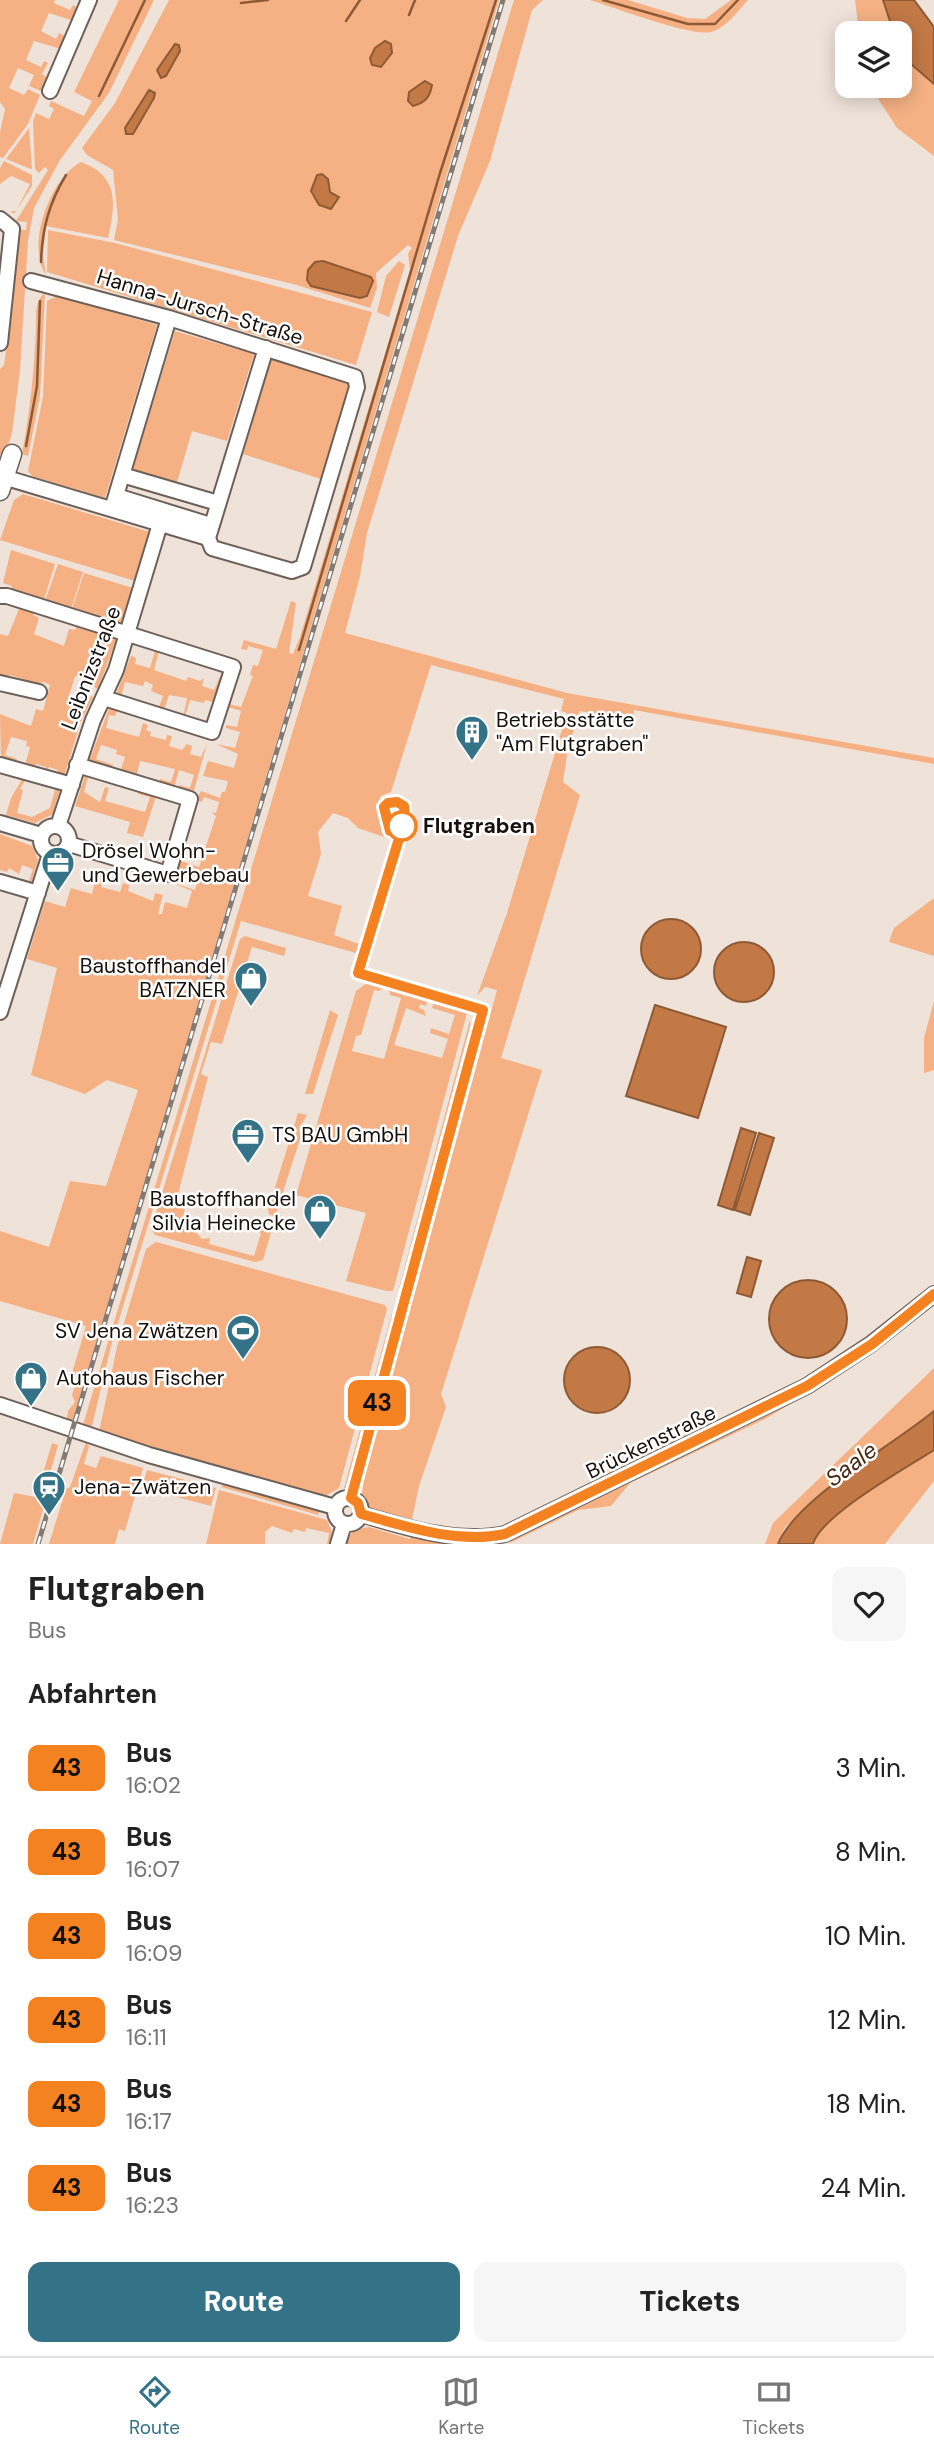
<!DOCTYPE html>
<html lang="de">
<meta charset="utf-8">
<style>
:root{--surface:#fff;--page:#f6f6f6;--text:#222;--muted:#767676;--line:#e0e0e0;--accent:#347387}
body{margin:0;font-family:"DM Sans",sans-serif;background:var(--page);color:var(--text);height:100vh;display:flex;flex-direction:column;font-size:26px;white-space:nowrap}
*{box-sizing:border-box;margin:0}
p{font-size:23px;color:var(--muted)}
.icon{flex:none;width:38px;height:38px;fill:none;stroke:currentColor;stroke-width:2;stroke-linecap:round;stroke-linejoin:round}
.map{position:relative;height:1544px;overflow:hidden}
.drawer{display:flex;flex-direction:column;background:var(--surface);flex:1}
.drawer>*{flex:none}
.badge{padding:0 14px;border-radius:10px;font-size:24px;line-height:46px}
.controls{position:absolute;left:835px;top:21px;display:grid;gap:14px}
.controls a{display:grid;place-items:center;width:77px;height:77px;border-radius:14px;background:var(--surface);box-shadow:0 4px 18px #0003;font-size:35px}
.map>.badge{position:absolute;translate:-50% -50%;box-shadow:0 0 0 4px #fff}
h2{padding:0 28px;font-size:26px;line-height:63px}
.round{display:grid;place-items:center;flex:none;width:74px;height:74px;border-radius:14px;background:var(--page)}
.head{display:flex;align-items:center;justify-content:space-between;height:119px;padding:0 28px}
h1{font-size:33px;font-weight:800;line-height:52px}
.button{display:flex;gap:14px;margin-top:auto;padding:14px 28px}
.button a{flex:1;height:80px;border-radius:14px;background:var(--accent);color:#fff;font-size:28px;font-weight:800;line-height:80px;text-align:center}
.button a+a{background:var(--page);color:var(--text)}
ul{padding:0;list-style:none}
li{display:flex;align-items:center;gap:21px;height:84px;padding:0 28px}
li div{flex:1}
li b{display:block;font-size:26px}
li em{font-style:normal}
li .badge{min-width:77px;font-weight:700;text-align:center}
.tab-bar{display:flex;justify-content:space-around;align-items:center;height:98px;border-top:2px solid var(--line);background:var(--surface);font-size:19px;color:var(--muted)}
.tab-bar a{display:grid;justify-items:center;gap:4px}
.tab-bar .current{color:var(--accent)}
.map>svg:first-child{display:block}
</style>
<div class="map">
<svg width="934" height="1544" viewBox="0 0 934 1544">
<rect width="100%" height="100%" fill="#efe2d9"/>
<path fill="#f5b184" d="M 0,0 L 55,0 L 54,3 L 70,10 L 73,5 L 80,9 L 74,21 L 49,13 L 41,31 L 56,39 L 59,33 L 67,37 L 61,49 L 34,41 L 26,60 L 41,67 L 44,61 L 48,63 L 42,74 L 47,78 L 41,91 L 29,86 L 34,75 L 18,68 L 9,88 L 24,95 L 28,89 L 40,95 L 28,124 L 3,158 L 0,157 L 0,132 L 5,109 L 0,102 Z
M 119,0 L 154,0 L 109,93 L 60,160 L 34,208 L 28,241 L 20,370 L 12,433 L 7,449 L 0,455 L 0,369 L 4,365 L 6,351 L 3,349 L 16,229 L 26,230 L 27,222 L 16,221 L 48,170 L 45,167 L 39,173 L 35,169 L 33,121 L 36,113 L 49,119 L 54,109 L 49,106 L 51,101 L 84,116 L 92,101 L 74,92 Z
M 169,0 L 499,0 L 72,1425 L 66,1424 L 68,1411 L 75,1402 L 72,1395 L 78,1375 L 72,1373 L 86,1326 L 0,1301 L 0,1231 L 49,1247 L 70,1181 L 106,1186 L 138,1090 L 107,1080 L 85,1094 L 31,1075 L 57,968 L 27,959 L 45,901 L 65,907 L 71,888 L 92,894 L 98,870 L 105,872 L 101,887 L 120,892 L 123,883 L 129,885 L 128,891 L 153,901 L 155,893 L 163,895 L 158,914 L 162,914 L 165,902 L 187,908 L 192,891 L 171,882 L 195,890 L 199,877 L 182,871 L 180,876 L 176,866 L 181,861 L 199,867 L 216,816 L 211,812 L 216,813 L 219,802 L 204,797 L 202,802 L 196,800 L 201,791 L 220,798 L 222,792 L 225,792 L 228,781 L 203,776 L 208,761 L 234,768 L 238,754 L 216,744 L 235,748 L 240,732 L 226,728 L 226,725 L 237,727 L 241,711 L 225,706 L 229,701 L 229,704 L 241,707 L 253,676 L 250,675 L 253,665 L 258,666 L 263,650 L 248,646 L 247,650 L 241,649 L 244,640 L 276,649 L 291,601 L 296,603 L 289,653 L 293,654 L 300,637 L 410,270 L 408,253 L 412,248 L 408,245 L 376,273 L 377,288 L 370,308 L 297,285 L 114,240 L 118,220 L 113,170 L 87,155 L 82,148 L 115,103 Z
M 514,0 L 543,0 L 532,10 L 490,161 L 458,236 L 367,533 L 360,576 L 345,633 L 567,693 L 934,758 L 934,764 L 634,710 L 632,721 L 580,711 L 568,748 L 563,782 L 580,795 L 501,1058 L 542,1070 L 441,1394 L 446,1407 L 419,1486 L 411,1524 L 370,1510 L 362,1493 L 364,1480 L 497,990 L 485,987 L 477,996 L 507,913 L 567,713 L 561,711 L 564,699 L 431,665 L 391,792 L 381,796 L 376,808 L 387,838 L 358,828 L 348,818 L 333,813 L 318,832 L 321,854 L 308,896 L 342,906 L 334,935 L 359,944 L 356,953 L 241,921 L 111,1346 L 92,1426 L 82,1428 Z
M 590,0 L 628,0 L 687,18 L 705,19 L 731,0 L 748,0 C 738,11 726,28 711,32 C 692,37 613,7 590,0 Z
M 855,0 L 883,0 L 894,33 L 859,33 Z
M 900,48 L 903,57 L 934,84 L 934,156 L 897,128 L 870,86 L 900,86 Z
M 29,128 L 32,169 L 31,169 L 6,159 Z
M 4,161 L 32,175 L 32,186 L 14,214 L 11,211 L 16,211 L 30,184 L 11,176 L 0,184 L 0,168 Z
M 81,162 C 119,176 116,203 108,238 L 46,226 L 43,256 L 46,275 C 25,245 51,177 81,162 Z
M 48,230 L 115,243 L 372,312 L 356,365 L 47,272 Z
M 399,261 L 405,265 L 389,317 L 377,312 L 386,276 Z
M 45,293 L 40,396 L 28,456 L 22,454 C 30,412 34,372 36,328 C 36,316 34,301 45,293 Z
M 57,296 L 157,325 L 105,498 L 32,476 L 28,471 L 43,397 L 47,301 Z
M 175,331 L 254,354 L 227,441 L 192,431 L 175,489 L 131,475 Z
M 271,359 L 350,383 L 321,479 L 243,454 Z
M 23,494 L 150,532 L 135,581 L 0,540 L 14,500 Z
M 11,550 L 55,564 L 43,603 L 10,593 L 12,586 L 3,583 Z
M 58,564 L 83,572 L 70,612 L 44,604 Z
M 84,573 L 133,588 L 122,625 L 71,612 Z
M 6,599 L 35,608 L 33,615 L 39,618 L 34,634 L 64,646 L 69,629 L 75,630 L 78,622 L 117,637 L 98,689 L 92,686 L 93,681 L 75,676 L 69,696 L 87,701 L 89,696 L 93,697 L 80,724 L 64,777 L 56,778 L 58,770 L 49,767 L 45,773 L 46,767 L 36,764 L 33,771 L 24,769 L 30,747 L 26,746 L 27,741 L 11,737 L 5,755 L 17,759 L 14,766 L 1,762 L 0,714 L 31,726 L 36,709 L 43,711 L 50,685 L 44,682 L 21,687 L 23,679 L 10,675 L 6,682 L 0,680 L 0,634 L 8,636 L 19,609 L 5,604 Z
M 149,644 L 160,647 L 154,670 L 186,681 L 188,677 L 200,681 L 204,678 L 202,686 L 214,690 L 223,670 L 216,664 L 226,673 L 209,724 L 192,723 L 193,718 L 206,721 L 213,702 L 205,700 L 204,703 L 190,700 L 183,722 L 177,720 L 179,714 L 184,713 L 187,698 L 169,695 L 162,716 L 152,712 L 154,706 L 159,707 L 163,696 L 151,691 L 153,685 L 145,681 L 143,686 L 125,682 L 121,697 L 115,697 L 131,656 L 136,658 L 135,664 L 150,668 L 155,651 L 148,648 Z
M 110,706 L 118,708 L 115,716 L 109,715 L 106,728 L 139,737 L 143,723 L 148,725 L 146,730 L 151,732 L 150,736 L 166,740 L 167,735 L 172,736 L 169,746 L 182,750 L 187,744 L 192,746 L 190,754 L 201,757 L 207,744 L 193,794 L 178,791 L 179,785 L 190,788 L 194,775 L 179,770 L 173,791 L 160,784 L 160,779 L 171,782 L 175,769 L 140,761 L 137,774 L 144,776 L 143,782 L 119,775 L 125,757 L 116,754 L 117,750 L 101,745 L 96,759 L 113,765 L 111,772 L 88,764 Z
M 24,776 L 27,777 L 20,789 L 23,790 L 17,813 L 32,817 L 50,808 L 56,786 L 60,789 L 53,814 L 35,823 L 6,815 L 11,798 Z
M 85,776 L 88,777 L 84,792 L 100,802 L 105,787 L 109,788 L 105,801 L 145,812 L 150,797 L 138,794 L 140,787 L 157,793 L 143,837 L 127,833 L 130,822 L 75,806 Z
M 0,834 L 32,846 L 38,860 L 31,884 L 21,884 L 22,879 L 29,881 L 33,869 L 22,865 L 19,874 L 9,868 L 7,872 L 0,870 Z
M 934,898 L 934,956 L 889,942 L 894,928 Z
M 245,936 L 286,948 L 284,956 L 252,947 L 222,1044 L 211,1042 L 201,1074 L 208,1077 L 175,1206 L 185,1209 L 180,1226 L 195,1231 L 202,1239 L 210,1238 L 209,1244 L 254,1256 L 261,1233 L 254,1230 L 256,1227 L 272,1229 L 263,1260 L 255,1262 L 155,1235 L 151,1229 L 240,939 Z
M 370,981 L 383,985 L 383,988 L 379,991 L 374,990 L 361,1035 L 356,1036 L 352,1051 L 384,1059 L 401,998 L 390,995 L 389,987 L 428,998 L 426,1006 L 420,1004 L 419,1008 L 424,1010 L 426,1016 L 406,1008 L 394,1045 L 442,1058 L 448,1039 L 430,1033 L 431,1028 L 449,1034 L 455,1015 L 432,1008 L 434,1000 L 459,1007 L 467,1013 L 393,1291 L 387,1291 L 346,1281 L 366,1213 L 296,1195 L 356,991 Z
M 934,1001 L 934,1070 L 924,1073 L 924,1038 Z
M 330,1010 L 338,1015 L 313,1094 L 305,1094 Z
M 470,1020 L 471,1030 L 405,1281 L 399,1288 Z
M 298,1113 L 307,1115 L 299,1129 L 301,1136 L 275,1217 L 269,1214 L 268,1210 Z
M 156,1242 L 385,1305 L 387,1309 L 339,1488 L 320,1499 L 150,1451 L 99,1432 L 117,1347 L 146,1249 Z
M 934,1300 L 934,1305 L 846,1371 L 765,1419 L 630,1483 L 611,1506 L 578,1510 L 512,1542 L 494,1544 L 743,1425 Z
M 392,1313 L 391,1331 L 348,1489 L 344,1488 Z
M 934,1368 L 934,1411 L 785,1527 L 778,1544 L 765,1544 L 773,1523 Z
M 86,1442 L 89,1446 L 84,1464 L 96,1468 L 101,1456 L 143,1468 L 125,1531 L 119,1529 L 115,1544 L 49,1544 L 66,1489 L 70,1487 Z
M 52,1443 L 58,1445 L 48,1481 L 51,1482 L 33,1544 L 0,1544 L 14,1493 L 36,1497 Z
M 934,1450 L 934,1481 L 885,1544 L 813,1544 C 820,1515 907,1468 934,1450 Z
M 147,1470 L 216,1488 L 211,1506 L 142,1488 Z
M 226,1482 L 320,1508 L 318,1515 L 221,1487 Z
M 219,1490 L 327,1520 L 332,1532 L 330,1544 L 327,1544 L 329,1533 L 306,1528 L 305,1532 L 294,1529 L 292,1533 L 272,1526 L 265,1532 L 265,1544 L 206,1544 Z
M 369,1527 L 410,1539 L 412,1535 L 450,1544 L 347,1544 C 350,1531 356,1529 369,1527 Z"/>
<path fill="#c27946" stroke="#8e5a35" stroke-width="2" d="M 883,0 L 914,0 L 934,27 L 934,84 L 903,57 L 900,33 L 894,33 Z
M 385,41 L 391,44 L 392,53 L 381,67 L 372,65 L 370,58 L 375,48 Z
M 175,44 L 179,45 L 180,51 L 166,76 L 161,78 L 157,70 Z
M 425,81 L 432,85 C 430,97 425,103 413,106 L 408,101 L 409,92 Z
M 149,90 L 155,93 L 154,98 L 133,134 L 126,134 L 125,128 Z
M 322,174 L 328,179 L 330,192 L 339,197 L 331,209 L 319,205 L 311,191 L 317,175 Z
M 323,261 L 371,277 L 373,281 L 367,296 L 360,298 L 311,286 L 307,280 L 308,270 L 315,262 Z
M641 949a30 30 0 1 1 60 0a30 30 0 1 1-60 0Z
M714 972a30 30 0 1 1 60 0a30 30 0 1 1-60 0Z
M 655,1005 L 726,1027 L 698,1118 L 626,1096 Z
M 741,1128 L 756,1133 L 733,1210 L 718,1205 Z
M 759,1133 L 774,1138 L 750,1215 L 735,1210 Z
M 747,1257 L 761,1261 L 751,1297 L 737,1293 Z
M769 1319a39 39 0 1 1 78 0a39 39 0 1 1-78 0Z
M564 1380a33 33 0 1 1 66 0a33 33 0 1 1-66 0Z
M 934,1411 L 934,1450 C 906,1468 821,1515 813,1544 L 778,1544 C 796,1499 893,1445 934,1411 Z"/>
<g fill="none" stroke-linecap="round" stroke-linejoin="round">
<path stroke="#8e5a35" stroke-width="2.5" d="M 603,0 L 688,24 L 715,24 L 738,0
M 241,3 L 268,0
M 409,15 L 415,0
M 346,21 L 360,0
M 99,96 L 145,0
M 41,262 C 42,229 49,203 66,175
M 26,446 L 37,386 L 40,301
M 299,650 L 440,173 L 496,0"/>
<defs>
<path id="minor" d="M 50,91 L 89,0
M 31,281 L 169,318 L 355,377 L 357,387 L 303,567 L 292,571 L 212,548 L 208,538
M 0,343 L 12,229 L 0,219
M 0,476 L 208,538
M 129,477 L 211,501
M 123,498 L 204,523
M 112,509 L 169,318
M 208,538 L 266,348
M 0,596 L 7,596 L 233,667 L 212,732 L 104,698
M 0,683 L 39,692
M 0,765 L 72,785
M 0,823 L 41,835
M41 840a14 14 0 1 1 28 0a14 14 0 1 1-28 0Z
M 58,826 L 93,720 L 116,670 L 160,524
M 69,844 L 168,874 L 190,799 L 77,765
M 0,882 L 38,893
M 0,1012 L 50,854
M 0,1405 L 149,1455 L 335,1507
M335 1511a13 13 0 1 1 26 0a13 13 0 1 1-26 0Z
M 361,1514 C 407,1528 457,1544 505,1534 L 807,1386 L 871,1344 L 934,1294
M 338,1544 L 344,1524"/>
<path id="major" d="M 0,491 L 12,454"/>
</defs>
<use href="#minor" stroke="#6c6059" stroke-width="18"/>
<use href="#major" stroke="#6c6059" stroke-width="21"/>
<use href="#minor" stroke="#fff" stroke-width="14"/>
<use href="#major" stroke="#fff" stroke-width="18"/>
<defs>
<path id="rail" d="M 38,1544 L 503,0"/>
</defs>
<use href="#rail" stroke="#837a74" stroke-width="5"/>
<use href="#rail" stroke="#fff" stroke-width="2.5" stroke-dasharray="8" stroke-linecap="butt"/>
</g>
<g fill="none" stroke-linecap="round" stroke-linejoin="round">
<defs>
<path id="line" d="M 390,831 L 384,807 L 388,803 L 397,802 L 404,806 L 405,819 L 358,973 L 483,1010 L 351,1498 L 358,1503 L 361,1514 C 408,1527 457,1544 505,1534 L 807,1386 L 872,1344 L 934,1294"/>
</defs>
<use href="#line" stroke="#fff" stroke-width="16"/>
<use href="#line" stroke="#f58220" stroke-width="10"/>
</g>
<defs>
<symbol id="building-pin" viewBox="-11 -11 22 30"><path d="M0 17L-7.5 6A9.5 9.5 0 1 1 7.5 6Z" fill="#347387" stroke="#fff"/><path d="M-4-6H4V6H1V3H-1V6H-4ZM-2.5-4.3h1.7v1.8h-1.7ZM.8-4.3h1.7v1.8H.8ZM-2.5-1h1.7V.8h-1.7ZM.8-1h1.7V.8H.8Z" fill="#fff"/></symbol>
<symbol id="office-pin" viewBox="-11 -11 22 30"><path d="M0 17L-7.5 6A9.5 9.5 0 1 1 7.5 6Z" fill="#347387" stroke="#fff"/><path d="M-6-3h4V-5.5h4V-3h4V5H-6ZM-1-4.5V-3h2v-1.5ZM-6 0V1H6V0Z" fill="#fff"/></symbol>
<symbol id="shop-pin" viewBox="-11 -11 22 30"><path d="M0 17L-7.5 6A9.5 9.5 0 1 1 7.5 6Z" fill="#347387" stroke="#fff"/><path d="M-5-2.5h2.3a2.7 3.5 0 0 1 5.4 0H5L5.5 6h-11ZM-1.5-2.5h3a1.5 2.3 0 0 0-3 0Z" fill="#fff"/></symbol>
<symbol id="stadium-pin" viewBox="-11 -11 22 30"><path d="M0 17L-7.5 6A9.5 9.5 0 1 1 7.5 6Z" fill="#347387" stroke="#fff"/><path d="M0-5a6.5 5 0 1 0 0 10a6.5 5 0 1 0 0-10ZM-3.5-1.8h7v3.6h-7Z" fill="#fff"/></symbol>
<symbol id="station-pin" viewBox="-11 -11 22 30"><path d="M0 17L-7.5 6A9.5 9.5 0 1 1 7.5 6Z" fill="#347387" stroke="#fff"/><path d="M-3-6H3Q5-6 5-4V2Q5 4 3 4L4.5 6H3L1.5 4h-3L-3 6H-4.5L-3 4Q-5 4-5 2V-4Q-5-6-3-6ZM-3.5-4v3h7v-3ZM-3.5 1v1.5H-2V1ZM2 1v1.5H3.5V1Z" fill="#fff"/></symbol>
</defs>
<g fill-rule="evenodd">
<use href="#building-pin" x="453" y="713" width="38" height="52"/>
<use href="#office-pin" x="39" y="844" width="38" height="52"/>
<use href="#shop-pin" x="232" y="959" width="38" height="52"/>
<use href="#office-pin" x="229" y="1116" width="38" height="52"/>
<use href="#shop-pin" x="301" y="1192" width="38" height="52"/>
<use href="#stadium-pin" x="224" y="1312" width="38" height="52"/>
<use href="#shop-pin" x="12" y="1359" width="38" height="52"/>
<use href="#station-pin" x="30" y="1468" width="38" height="52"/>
</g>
<circle fill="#fff" stroke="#f58220" stroke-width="3.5" cx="402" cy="826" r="14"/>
<g text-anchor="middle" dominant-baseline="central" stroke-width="5" stroke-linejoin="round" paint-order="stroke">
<g font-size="21" fill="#15100d" stroke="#fff">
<text transform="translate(200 307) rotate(17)">Hanna-Jursch-Straße</text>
<text transform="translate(91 668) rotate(-69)">Leibnizstraße</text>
<text transform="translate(651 1442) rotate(-26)">Brückenstraße</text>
</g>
<g font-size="21" fill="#15100d" stroke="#fff" text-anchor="start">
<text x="496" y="720">Betriebsstätte<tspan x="496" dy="24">"Am Flutgraben"</tspan></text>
<text x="82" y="851">Drösel Wohn-<tspan x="82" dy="24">und Gewerbebau</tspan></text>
<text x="226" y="966" text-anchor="end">Baustoffhandel<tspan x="226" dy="24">BATZNER</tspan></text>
<text x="272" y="1135">TS BAU GmbH</text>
<text x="296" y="1199" text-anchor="end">Baustoffhandel<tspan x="296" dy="24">Silvia Heinecke</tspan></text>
<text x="218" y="1331" text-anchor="end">SV Jena Zwätzen</text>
<text x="56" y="1378">Autohaus Fischer</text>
<text x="74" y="1487">Jena-Zwätzen</text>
</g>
<g font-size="21" font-weight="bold" fill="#15100d" stroke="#fff" text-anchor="start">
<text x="423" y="826">Flutgraben</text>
</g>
<g font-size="23" font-style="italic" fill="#482913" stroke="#fff">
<text transform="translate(851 1464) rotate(-37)">Saale</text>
</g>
</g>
</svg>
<div class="controls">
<a><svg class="icon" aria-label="layers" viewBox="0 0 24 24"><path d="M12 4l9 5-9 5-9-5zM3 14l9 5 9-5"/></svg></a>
</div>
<b class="badge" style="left:377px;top:1403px;background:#f58220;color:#111">43</b>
</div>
<section class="drawer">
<div class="head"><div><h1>Flutgraben</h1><p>Bus</p></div><a class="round"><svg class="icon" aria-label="heart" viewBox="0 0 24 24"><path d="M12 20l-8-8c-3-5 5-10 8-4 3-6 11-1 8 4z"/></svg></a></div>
<h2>Abfahrten</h2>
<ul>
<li><span class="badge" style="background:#f58220;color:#111">43</span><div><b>Bus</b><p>16:02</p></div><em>3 Min.</em></li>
<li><span class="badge" style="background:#f58220;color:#111">43</span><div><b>Bus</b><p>16:07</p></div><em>8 Min.</em></li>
<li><span class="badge" style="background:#f58220;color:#111">43</span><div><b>Bus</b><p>16:09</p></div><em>10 Min.</em></li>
<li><span class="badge" style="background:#f58220;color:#111">43</span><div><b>Bus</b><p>16:11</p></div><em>12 Min.</em></li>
<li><span class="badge" style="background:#f58220;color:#111">43</span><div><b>Bus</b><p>16:17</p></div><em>18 Min.</em></li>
<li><span class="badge" style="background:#f58220;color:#111">43</span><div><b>Bus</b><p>16:23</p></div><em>24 Min.</em></li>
</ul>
<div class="button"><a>Route</a><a>Tickets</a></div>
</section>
<nav class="tab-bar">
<a class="current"><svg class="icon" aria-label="directions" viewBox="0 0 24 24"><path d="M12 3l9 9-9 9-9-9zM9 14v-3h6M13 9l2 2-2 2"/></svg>Route</a>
<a><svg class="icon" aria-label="map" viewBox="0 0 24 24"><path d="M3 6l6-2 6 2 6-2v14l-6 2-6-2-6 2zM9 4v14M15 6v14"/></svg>Karte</a>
<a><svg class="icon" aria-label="tickets" viewBox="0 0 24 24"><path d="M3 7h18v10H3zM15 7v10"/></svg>Tickets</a>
</nav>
